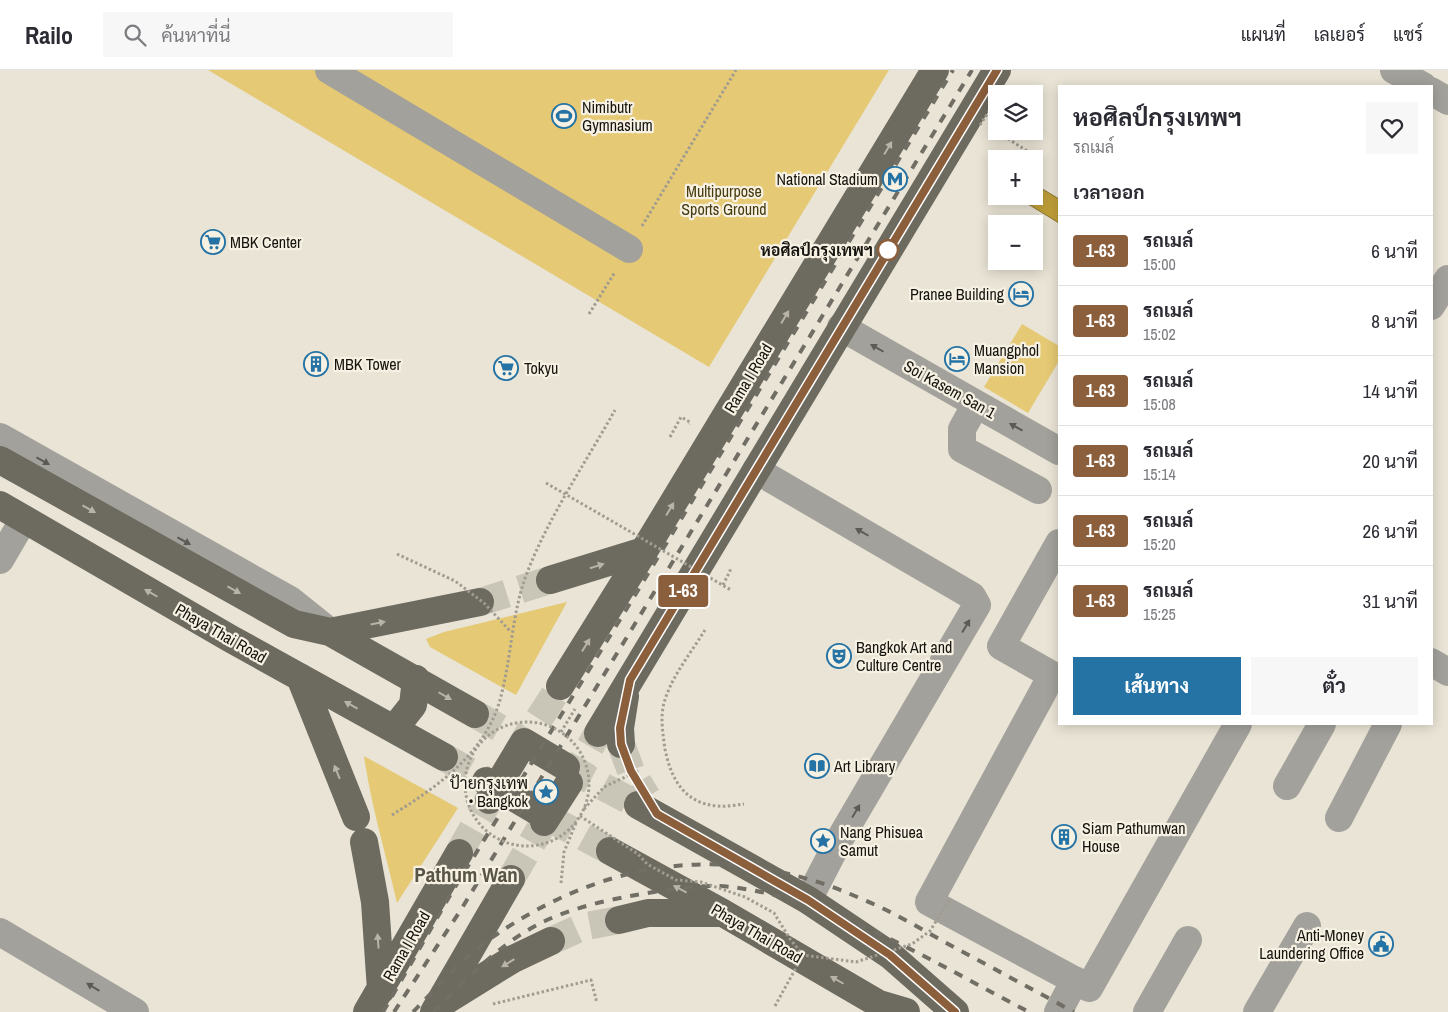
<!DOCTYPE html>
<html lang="th">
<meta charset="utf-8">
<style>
:root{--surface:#fff;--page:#f7f7f7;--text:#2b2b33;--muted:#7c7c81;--line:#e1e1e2;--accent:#2573a5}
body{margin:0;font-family:"Archivo Narrow",Sarabun,sans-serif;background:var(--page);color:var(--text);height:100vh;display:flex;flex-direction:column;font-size:19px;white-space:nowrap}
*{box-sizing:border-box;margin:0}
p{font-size:16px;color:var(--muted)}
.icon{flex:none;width:28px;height:28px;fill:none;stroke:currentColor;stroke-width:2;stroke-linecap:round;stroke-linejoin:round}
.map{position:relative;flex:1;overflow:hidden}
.panel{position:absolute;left:1058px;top:15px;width:375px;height:640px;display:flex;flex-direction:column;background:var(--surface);border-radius:0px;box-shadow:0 2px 12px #0003}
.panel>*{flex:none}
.badge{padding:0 10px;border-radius:4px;font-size:18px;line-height:32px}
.controls{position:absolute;left:988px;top:15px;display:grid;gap:10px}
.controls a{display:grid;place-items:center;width:55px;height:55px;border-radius:0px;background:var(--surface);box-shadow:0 2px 12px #0003;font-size:25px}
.map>.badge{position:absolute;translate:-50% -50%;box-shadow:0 0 0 2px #fff}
h2{padding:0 15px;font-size:19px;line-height:45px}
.round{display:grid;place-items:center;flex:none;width:52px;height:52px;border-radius:0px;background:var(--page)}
.overview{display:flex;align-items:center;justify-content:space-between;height:85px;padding:0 15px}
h1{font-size:24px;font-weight:700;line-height:38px}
.primary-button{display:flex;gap:10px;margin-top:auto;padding:10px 15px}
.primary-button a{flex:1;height:58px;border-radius:0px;background:var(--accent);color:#fff;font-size:20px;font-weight:700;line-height:58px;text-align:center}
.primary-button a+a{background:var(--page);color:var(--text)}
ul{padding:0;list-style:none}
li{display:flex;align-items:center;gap:15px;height:70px;padding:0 15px;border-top:1px solid var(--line)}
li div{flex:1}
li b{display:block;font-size:19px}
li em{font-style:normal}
li .badge{min-width:55px;font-weight:700;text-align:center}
header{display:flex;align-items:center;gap:30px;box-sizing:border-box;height:70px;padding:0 25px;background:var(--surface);border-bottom:1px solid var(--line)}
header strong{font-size:24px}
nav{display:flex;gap:28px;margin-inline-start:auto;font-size:18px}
.search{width:350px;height:45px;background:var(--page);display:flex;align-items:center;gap:12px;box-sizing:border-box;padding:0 18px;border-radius:0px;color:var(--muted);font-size:19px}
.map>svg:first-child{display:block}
</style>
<header>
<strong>Railo</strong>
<div class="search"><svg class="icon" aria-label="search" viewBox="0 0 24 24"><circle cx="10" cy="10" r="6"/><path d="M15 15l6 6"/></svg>ค้นหาที่นี่</div>
<nav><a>แผนที่</a><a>เลเยอร์</a><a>แชร์</a></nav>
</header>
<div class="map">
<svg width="1448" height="942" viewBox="0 0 1448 942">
<rect width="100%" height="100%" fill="#e9e4d5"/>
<path fill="#e5c974" d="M 208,0 L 889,0 L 709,297 Z
M 1022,254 L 1059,276 L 1059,291 L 1028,343 L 984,317 Z
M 567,532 L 516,625 L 430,577 L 426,569 L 444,562 Z
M 364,686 L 458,738 L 397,833 C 386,784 371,736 364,686 Z"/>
<path fill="#bf9f38" stroke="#8c752c" d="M 1034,114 L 1059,129 L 1059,153 L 1015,126 L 1034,126 Z"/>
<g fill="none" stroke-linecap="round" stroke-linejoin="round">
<path stroke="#c9c5b7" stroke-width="28" stroke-dasharray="28 14" stroke-linecap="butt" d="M 480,532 L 550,510
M 475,644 L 524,672 L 560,616
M 621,674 L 631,701 L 647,727
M 444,687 L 486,711
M 566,697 L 638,735
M 569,713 L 598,663
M 547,747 L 610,781
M 459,783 L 489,730
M 511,809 L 544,752
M 551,871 L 582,857 L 619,850"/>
<path stroke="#a09c91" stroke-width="3" stroke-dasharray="2.5 2.5" stroke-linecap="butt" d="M 991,58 L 1032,84
M 642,156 L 736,0
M 589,244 L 615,202
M 670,367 L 681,347 L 690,352 L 689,354
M 723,515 L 730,501 L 730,497
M 705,560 C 691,583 671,607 664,633 C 660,647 663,665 665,679 C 671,709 684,733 717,736 C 726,737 736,735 744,734
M 561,662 L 575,639
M 493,934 L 591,910 L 597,933"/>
<path stroke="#a3a19b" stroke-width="28" d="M 329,0 L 629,179
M 1394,0 L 1423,16
M 1431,21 L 1448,31
M 1431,236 L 1448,209
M 841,257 L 1059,381
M 976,334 L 962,359 L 962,379 L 1038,420
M 0,367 L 290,530 L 330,562
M 756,400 L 972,526 L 977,535 L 838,772 L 808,830
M 1059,473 L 1001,576 L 1052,605 L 929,832 L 1089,918 L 1238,654
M 0,490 L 24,449
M 1431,592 L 1448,602
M 1287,716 L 1322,654
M 1339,748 L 1388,654
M 0,862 L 135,942
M 1058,942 L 1075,910
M 1147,942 L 1188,870
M 1257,942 L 1307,856"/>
<path stroke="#6d6a5f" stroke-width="28" d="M 0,390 L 294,554 L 330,562 L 475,644
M 0,435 L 231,569 L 444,687
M 550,510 L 644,481
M 330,562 L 480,532
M 300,607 L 356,747
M 560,616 L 644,481 L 935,0
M 394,659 L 413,635 L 416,609
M 598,663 L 997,0
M 621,674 L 620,658 L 625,626
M 486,711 L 547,747
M 489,730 L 524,672 L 566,697
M 638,735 L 808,830 L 890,885 L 955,942
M 544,752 L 569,713
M 364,772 L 375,832 L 381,920
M 610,781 L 723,843 L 879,934 L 906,942
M 619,850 L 648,843 L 719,843
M 442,933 L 513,889 L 551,871
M 367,942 L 459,783
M 434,942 L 511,809"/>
<path stroke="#716e65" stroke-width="4" stroke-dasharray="9 9" stroke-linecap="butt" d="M 383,942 L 452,822 L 629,535 L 953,0
M 394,942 L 462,838 L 972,0
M 413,942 C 435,920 459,892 483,874 C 601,788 730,769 864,830 C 891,841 916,856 941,870 C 985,894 1030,918 1074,942
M 433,942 C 465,911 497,876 537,855 C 565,840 599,832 630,826 C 658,821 704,813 731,817 C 834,829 938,895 1029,942"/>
<path stroke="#a09c91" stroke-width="3" stroke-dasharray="2.5 2.5" stroke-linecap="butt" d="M 980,55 L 996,30
M 546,413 L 731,520
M 397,484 L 455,511 L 484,533 L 511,562
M465 714a62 62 0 1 1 124 0a62 62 0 1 1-124 0Z
M 584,739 L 604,717 L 640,700
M 392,745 C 440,715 489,681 502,622 C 512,582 512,542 527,503 C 548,448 586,392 615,340
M 580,746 L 638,784 L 647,794 L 676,810 L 701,812 L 745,827 L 774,843 L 790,869 L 803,885 L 856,892 L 912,874 L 930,861 L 950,829
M 561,813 L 564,782 L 576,753
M 775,936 L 803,885"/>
</g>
<defs><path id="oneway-solid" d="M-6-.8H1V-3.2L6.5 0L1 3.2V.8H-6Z" transform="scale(1.25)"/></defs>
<g fill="#b8b4a7">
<use href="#oneway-solid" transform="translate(888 78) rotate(-59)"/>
<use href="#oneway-solid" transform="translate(785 247) rotate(-59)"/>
<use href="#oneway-solid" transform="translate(89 439) rotate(29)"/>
<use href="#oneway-solid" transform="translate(670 439) rotate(-59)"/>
<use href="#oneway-solid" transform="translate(597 496) rotate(-17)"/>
<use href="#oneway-solid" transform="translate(234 520) rotate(29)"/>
<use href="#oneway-solid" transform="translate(151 523) rotate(-150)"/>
<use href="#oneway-solid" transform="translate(378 553) rotate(-11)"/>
<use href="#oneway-solid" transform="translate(586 575) rotate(-58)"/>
<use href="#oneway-solid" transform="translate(445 626) rotate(30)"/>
<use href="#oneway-solid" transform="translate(351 635) rotate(-151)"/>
<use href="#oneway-solid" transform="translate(337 702) rotate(-112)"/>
<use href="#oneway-solid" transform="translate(680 819) rotate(-152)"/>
<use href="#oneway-solid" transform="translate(378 871) rotate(-94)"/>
<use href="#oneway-solid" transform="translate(508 893) rotate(149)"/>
<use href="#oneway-solid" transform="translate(837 910) rotate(-150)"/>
</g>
<g fill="#5c5a55">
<use href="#oneway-solid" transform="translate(877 278) rotate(-150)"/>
<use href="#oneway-solid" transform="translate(1016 357) rotate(-151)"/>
<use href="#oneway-solid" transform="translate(43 391) rotate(29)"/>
<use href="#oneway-solid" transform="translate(862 462) rotate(-150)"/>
<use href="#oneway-solid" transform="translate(184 471) rotate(29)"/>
<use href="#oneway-solid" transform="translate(966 556) rotate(-59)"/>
<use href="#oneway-solid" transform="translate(856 741) rotate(-59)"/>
<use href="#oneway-solid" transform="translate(93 917) rotate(-149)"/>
</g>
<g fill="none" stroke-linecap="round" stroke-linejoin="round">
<defs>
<path id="line" d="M 955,942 L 890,885 L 808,830 L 657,744 L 631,701 L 621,674 L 620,658 L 630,610 L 997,0"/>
</defs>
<use href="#line" stroke="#fff" stroke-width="11"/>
<use href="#line" stroke="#8b5e3c" stroke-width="8"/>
</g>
<defs>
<symbol id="stadium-ring" viewBox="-11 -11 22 22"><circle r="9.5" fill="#f6f1e2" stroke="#2573a5" stroke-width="1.5"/><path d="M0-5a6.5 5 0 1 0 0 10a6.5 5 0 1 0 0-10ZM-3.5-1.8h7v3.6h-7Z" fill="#2573a5"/></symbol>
<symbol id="metro-ring" viewBox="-11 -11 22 22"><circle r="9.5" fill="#f6f1e2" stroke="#2573a5" stroke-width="1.5"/><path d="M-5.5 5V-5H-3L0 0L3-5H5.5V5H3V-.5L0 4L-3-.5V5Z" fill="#2573a5"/></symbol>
<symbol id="supermarket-ring" viewBox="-11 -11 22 22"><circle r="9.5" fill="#f6f1e2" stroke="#2573a5" stroke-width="1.5"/><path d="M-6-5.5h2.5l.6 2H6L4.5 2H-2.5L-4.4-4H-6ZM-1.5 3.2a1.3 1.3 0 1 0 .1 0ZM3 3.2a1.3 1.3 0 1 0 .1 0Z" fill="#2573a5"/></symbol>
<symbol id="hotel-ring" viewBox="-11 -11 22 22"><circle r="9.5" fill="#f6f1e2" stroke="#2573a5" stroke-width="1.5"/><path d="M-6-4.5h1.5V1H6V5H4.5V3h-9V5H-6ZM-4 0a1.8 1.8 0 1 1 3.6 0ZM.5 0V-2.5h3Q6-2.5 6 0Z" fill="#2573a5"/></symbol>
<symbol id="building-ring" viewBox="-11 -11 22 22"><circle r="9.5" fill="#f6f1e2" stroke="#2573a5" stroke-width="1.5"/><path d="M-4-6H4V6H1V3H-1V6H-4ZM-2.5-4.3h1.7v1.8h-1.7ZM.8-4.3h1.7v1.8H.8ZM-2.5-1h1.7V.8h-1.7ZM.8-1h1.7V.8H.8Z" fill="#2573a5"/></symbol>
<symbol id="theatre-ring" viewBox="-11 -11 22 22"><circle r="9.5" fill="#f6f1e2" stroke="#2573a5" stroke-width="1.5"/><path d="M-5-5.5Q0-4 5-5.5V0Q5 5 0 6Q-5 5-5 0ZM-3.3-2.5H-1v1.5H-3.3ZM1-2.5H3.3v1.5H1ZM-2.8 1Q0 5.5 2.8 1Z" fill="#2573a5"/></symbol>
<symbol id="library-ring" viewBox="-11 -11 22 22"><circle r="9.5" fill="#f6f1e2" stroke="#2573a5" stroke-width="1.5"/><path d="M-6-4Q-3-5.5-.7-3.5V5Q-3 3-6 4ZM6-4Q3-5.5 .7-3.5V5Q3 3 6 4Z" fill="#2573a5"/></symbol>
<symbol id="sight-ring" viewBox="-11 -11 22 22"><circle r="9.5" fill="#f6f1e2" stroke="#2573a5" stroke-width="1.5"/><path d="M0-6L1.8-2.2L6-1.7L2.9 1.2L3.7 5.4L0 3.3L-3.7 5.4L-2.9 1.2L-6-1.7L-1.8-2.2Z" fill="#2573a5"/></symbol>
<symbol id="civic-ring" viewBox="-11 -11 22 22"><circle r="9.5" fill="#f6f1e2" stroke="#2573a5" stroke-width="1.5"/><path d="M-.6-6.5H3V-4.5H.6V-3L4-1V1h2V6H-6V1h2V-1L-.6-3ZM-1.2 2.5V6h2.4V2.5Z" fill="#2573a5"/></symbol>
</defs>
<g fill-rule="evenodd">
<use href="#stadium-ring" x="550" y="32" width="28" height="28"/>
<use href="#metro-ring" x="881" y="95" width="28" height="28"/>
<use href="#supermarket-ring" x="199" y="158" width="28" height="28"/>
<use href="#hotel-ring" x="1007" y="210" width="28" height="28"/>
<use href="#hotel-ring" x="943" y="275" width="28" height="28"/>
<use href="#building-ring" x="302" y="280" width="28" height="28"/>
<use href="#supermarket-ring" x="492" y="284" width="28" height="28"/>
<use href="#theatre-ring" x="825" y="572" width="28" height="28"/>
<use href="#library-ring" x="803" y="682" width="28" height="28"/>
<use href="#sight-ring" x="532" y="708" width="28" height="28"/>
<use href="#building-ring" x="1050" y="753" width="28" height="28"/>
<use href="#sight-ring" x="809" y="757" width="28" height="28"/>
<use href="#civic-ring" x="1367" y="860" width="28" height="28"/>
</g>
<circle fill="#fff" stroke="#8b5e3c" stroke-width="2.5" cx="888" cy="180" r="10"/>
<g text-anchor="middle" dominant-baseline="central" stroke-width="4.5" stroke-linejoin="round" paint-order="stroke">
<g font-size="16" fill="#16140f" stroke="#f6f1e2" text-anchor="start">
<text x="582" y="37">Nimibutr<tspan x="582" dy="18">Gymnasium</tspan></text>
<text x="878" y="109" text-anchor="end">National Stadium</text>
<text x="230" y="172">MBK Center</text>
<text x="1004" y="224" text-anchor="end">Pranee Building</text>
<text x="974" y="280">Muangphol<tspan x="974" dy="18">Mansion</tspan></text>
<text x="334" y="294">MBK Tower</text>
<text x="524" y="298">Tokyu</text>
<text x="856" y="577">Bangkok Art and<tspan x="856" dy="18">Culture Centre</tspan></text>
<text x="834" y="696">Art Library</text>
<text x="528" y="713" text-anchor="end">ป้ายกรุงเทพ<tspan x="528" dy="18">• Bangkok</tspan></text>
<text x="1082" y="758">Siam Pathumwan<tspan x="1082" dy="18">House</tspan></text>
<text x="840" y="762">Nang Phisuea<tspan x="840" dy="18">Samut</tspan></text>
<text x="1364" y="865" text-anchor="end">Anti-Money<tspan x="1364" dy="18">Laundering Office</tspan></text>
</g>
<g font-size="16" fill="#483b10" stroke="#f6f1e2">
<text x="724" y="121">Multipurpose<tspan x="724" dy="18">Sports Ground</tspan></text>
</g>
<g font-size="16" font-weight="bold" fill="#16140f" stroke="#f6f1e2" text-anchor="end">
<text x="873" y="180">หอศิลป์กรุงเทพฯ</text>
</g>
<g font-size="16" fill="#16140f" stroke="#f6f1e2">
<text transform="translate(748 308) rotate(-59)">Rama I Road</text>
<text transform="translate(950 319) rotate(29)">Soi Kasem San 1</text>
<text transform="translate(221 563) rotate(30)">Phaya Thai Road</text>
<text transform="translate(757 863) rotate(30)">Phaya Thai Road</text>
<text transform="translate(406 876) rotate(-60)">Rama I Road</text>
</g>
<g font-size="21" font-weight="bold" fill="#585447" stroke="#f6f1e2">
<text x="466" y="804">Pathum Wan</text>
</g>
</g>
</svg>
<div class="controls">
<a><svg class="icon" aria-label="layers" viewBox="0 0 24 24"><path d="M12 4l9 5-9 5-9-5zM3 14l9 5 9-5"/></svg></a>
<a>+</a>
<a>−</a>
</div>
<b class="badge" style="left:683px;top:521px;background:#8b5e3c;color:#fff">1-63</b>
<section class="panel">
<div class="overview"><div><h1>หอศิลป์กรุงเทพฯ</h1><p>รถเมล์</p></div><a class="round"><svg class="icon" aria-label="heart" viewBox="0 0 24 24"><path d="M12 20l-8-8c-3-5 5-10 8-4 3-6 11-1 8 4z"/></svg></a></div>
<h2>เวลาออก</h2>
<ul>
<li><span class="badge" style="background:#8b5e3c;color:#fff">1-63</span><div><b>รถเมล์</b><p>15:00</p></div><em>6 นาที</em></li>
<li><span class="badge" style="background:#8b5e3c;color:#fff">1-63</span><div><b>รถเมล์</b><p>15:02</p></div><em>8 นาที</em></li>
<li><span class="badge" style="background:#8b5e3c;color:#fff">1-63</span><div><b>รถเมล์</b><p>15:08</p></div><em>14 นาที</em></li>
<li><span class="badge" style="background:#8b5e3c;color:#fff">1-63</span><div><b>รถเมล์</b><p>15:14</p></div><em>20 นาที</em></li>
<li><span class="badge" style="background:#8b5e3c;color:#fff">1-63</span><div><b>รถเมล์</b><p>15:20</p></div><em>26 นาที</em></li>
<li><span class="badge" style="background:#8b5e3c;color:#fff">1-63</span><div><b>รถเมล์</b><p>15:25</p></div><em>31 นาที</em></li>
</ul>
<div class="primary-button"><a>เส้นทาง</a><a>ตั๋ว</a></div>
</section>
</div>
